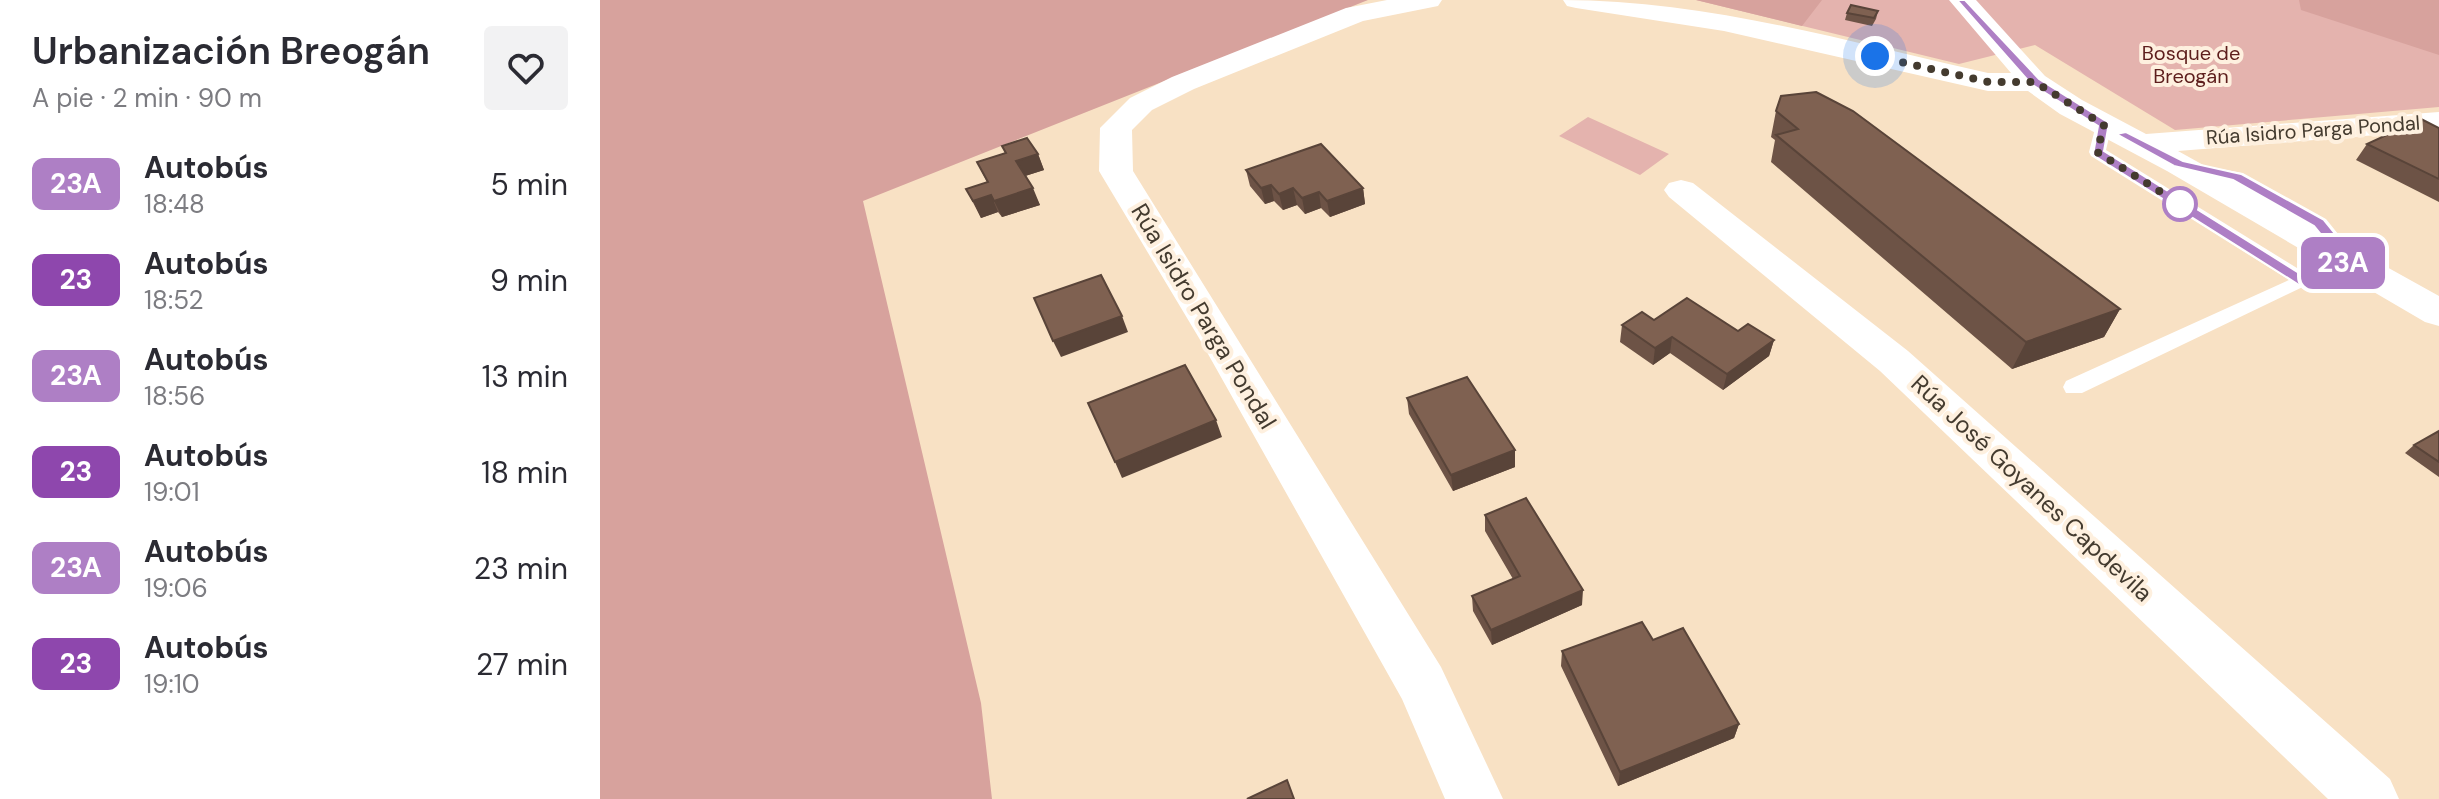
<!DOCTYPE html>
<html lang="es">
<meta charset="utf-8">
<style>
:root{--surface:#fff;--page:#f2f2f3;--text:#2b2b33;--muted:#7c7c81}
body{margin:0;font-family:"DM Sans",sans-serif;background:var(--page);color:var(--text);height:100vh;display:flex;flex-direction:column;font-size:30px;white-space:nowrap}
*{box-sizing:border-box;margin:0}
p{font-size:26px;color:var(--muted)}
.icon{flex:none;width:44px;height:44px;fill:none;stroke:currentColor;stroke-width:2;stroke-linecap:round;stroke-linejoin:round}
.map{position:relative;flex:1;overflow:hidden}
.panel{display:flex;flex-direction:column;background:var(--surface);width:600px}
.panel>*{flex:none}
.badge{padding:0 16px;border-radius:12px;font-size:28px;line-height:52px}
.you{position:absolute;width:40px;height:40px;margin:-20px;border:6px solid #fff;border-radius:50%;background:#1a73e8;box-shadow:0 0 0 12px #1a73e833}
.map>.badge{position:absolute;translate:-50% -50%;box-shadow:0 0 0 4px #fff}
.round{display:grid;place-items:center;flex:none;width:84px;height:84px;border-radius:8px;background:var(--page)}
.overview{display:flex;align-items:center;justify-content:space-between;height:136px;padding:0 32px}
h1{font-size:38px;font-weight:600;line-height:60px}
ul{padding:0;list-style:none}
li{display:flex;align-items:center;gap:24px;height:96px;padding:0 32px}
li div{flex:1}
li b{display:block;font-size:30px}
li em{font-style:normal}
li .badge{min-width:88px;font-weight:700;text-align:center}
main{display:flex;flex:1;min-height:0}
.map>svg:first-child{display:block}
</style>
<main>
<section class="panel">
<div class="overview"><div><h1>Urbanización Breogán</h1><p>A pie · 2 min · 90 m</p></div><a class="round"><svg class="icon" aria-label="heart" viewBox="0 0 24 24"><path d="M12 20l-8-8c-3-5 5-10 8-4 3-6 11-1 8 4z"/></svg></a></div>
<ul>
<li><span class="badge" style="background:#ae7fc5;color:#fff">23A</span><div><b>Autobús</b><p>18:48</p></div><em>5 min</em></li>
<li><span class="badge" style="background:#8e47ad;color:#fff">23</span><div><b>Autobús</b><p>18:52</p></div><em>9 min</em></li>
<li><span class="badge" style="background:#ae7fc5;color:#fff">23A</span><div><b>Autobús</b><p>18:56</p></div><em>13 min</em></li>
<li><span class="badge" style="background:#8e47ad;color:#fff">23</span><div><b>Autobús</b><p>19:01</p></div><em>18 min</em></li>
<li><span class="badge" style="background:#ae7fc5;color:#fff">23A</span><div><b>Autobús</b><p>19:06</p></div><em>23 min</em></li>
<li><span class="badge" style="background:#8e47ad;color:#fff">23</span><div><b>Autobús</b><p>19:10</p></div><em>27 min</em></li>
</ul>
</section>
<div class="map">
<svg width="1839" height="799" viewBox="0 0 1839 799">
<rect width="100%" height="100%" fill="#f8e1c4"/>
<path fill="#e4b3ae" d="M 1096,0 L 1839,0 L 1839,107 L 1575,130 L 1435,45 L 1359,64 Z
M 988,117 L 1069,154 L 1040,175 L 959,136 Z"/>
<path fill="#d7a29d" d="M 0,0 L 768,0 L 263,201 L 381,703 L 392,799 L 0,799 Z
M 1096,0 L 1222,0 L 1202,26 Z
M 1699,0 L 1839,0 L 1839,55 L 1701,10 Z"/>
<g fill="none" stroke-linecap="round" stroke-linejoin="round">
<path fill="#fff" fill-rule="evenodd" d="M 1504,120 L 1512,125 L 1506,150 L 1705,273 L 1737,258 L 1712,227 L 1631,181 L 1581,170 L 1581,162 L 1643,173 L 1726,219 L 1759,260 L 1482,393 L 1466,393 L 1463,387 L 1466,381 L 1689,280 L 1491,156 L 1489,152 L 1496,125 Z"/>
<path fill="#fff" fill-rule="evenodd" d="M 787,0 L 842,0 L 838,6 L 763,21 L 594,89 L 552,110 L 532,130 L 533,171 L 841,667 L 903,799 L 845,799 L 802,699 L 599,338 L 499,171 L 500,128 L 530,98 L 572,77 L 746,8 Z
M 963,0 C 1107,0 1248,42 1388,73 L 1411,73 L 1349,0 L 1376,0 L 1445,76 L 1482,100 L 1546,134 L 1839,112 L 1839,130 L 1578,151 L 1839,296 L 1839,326 L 1825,322 L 1567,171 L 1460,114 L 1428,91 L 1388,91 L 1124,31 L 976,8 L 967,6 Z
M 1081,180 L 1093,183 L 1308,351 L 1790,779 L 1799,799 L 1728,799 L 1280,371 L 1069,197 L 1064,190 L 1069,183 Z"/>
</g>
<path fill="#6d5346" d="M 1278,11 L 1276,19 L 1272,26 L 1245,20 L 1247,13 Z
M 1176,111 L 1520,309 L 1504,337 L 1412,369 L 1171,162 L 1175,140 L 1171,137 Z
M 1839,128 L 1839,202 L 1756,160 L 1767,144 Z
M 402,146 L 438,154 L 444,170 L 425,176 L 440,205 L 402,217 L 398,212 L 381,218 L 366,189 L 387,182 L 377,162 L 405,153 Z
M 646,170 L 763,188 L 765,204 L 730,217 L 721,208 L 705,214 L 697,205 L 683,210 L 674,201 L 665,204 L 650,186 Z
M 1054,320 L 1138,331 L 1174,340 L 1169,356 L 1123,390 L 1070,353 L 1053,365 L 1020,342 L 1022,325 Z
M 807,398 L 915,450 L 915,467 L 853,491 L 809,414 Z
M 1839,431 L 1839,477 L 1805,453 L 1814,445 Z
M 885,515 L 982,605 L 892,645 L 873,611 L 872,596 L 913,579 L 885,531 Z
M 1053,640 L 1139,724 L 1134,738 L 1018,786 L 961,666 L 962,651 Z"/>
<path fill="#594439" d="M 438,154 L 444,170 L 422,177 L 416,161 Z
M 671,185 L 674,201 L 665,204 L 661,188 Z
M 433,188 L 440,205 L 402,217 L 394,201 Z
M 693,188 L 697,205 L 683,210 L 679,194 Z
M 763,188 L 765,204 L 730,217 L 727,201 Z
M 719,192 L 721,208 L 705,214 L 702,198 Z
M 391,195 L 398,212 L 381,218 L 373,201 Z
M 1520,309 L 1504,337 L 1412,369 L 1426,342 Z
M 522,316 L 528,332 L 461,357 L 453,341 Z
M 1072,337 L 1070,353 L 1053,365 L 1055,348 Z
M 1174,340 L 1169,356 L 1123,390 L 1127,374 Z
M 616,420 L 622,437 L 522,478 L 515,462 Z
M 915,450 L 915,467 L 853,491 L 851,475 Z
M 983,590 L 982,605 L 892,645 L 891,630 Z
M 1139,724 L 1134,738 L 1018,786 L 1020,772 Z"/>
<path fill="#7f6151" stroke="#594439" stroke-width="2" d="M 1251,5 L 1278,11 L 1274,18 L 1247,13 Z
M 1216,92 L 1253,111 L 1520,309 L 1426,342 L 1176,135 L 1198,129 L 1176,111 L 1181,96 Z
M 1821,119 L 1839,128 L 1839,179 L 1767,144 Z
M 427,138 L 438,154 L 416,161 L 433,188 L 394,201 L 391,195 L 373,201 L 366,189 L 388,182 L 377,162 L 406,153 L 402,146 Z
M 721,144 L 763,188 L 727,201 L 719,192 L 702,198 L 693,188 L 679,194 L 671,185 L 661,188 L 646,170 Z
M 501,275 L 522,316 L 453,341 L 434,298 Z
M 1087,298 L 1138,331 L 1148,324 L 1174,340 L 1127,374 L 1072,337 L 1055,348 L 1022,325 L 1042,312 L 1054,320 Z
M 585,365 L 616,420 L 515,462 L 488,403 Z
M 867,377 L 915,450 L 851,475 L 807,398 Z
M 1839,431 L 1839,462 L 1814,445 Z
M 926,498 L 983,590 L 891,630 L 872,596 L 920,576 L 885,515 Z
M 1042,622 L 1053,640 L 1083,628 L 1139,724 L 1020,772 L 962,651 Z
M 687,780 L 694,799 L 647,799 Z"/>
<path fill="#ae7fc5" stroke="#fff" stroke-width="2" d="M 1357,0 L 1365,0 L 1439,79 L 1509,123 L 1504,151 L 1704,276 L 1741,259 L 1714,226 L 1633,180 L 1574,166 L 1516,134 L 1526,132 L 1583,161 L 1641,174 L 1724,220 L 1754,257 L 1754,263 L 1709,285 L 1699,285 L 1493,155 L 1498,126 L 1431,84 Z"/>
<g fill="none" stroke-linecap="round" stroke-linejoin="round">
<path stroke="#443b2f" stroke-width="8" stroke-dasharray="0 14.4" d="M 1275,56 L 1388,82 L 1435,82 L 1504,125 L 1497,152 L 1580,204"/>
</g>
<circle fill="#fff" stroke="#ae7fc5" stroke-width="4" cx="1580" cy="204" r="16"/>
<g text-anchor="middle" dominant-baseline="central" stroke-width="8" stroke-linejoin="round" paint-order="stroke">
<g font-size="20" fill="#5d1e1c" stroke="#fef0df">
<text x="1591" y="53">Bosque de<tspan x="1591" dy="23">Breogán</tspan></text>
</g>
<g font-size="20" fill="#443b2f" stroke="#fef0df">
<text transform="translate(1713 130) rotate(-4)">Rúa Isidro Parga Pondal</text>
</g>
<g font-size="24" fill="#443b2f" stroke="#fef0df">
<text transform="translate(604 316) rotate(59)">Rúa Isidro Parga Pondal</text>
<text transform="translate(1432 488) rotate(43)">Rúa José Goyanes Capdevila</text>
</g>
</g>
</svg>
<div class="you" style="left:1275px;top:56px"></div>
<b class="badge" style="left:1743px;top:263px;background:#ae7fc5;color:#fff">23A</b>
</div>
</main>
